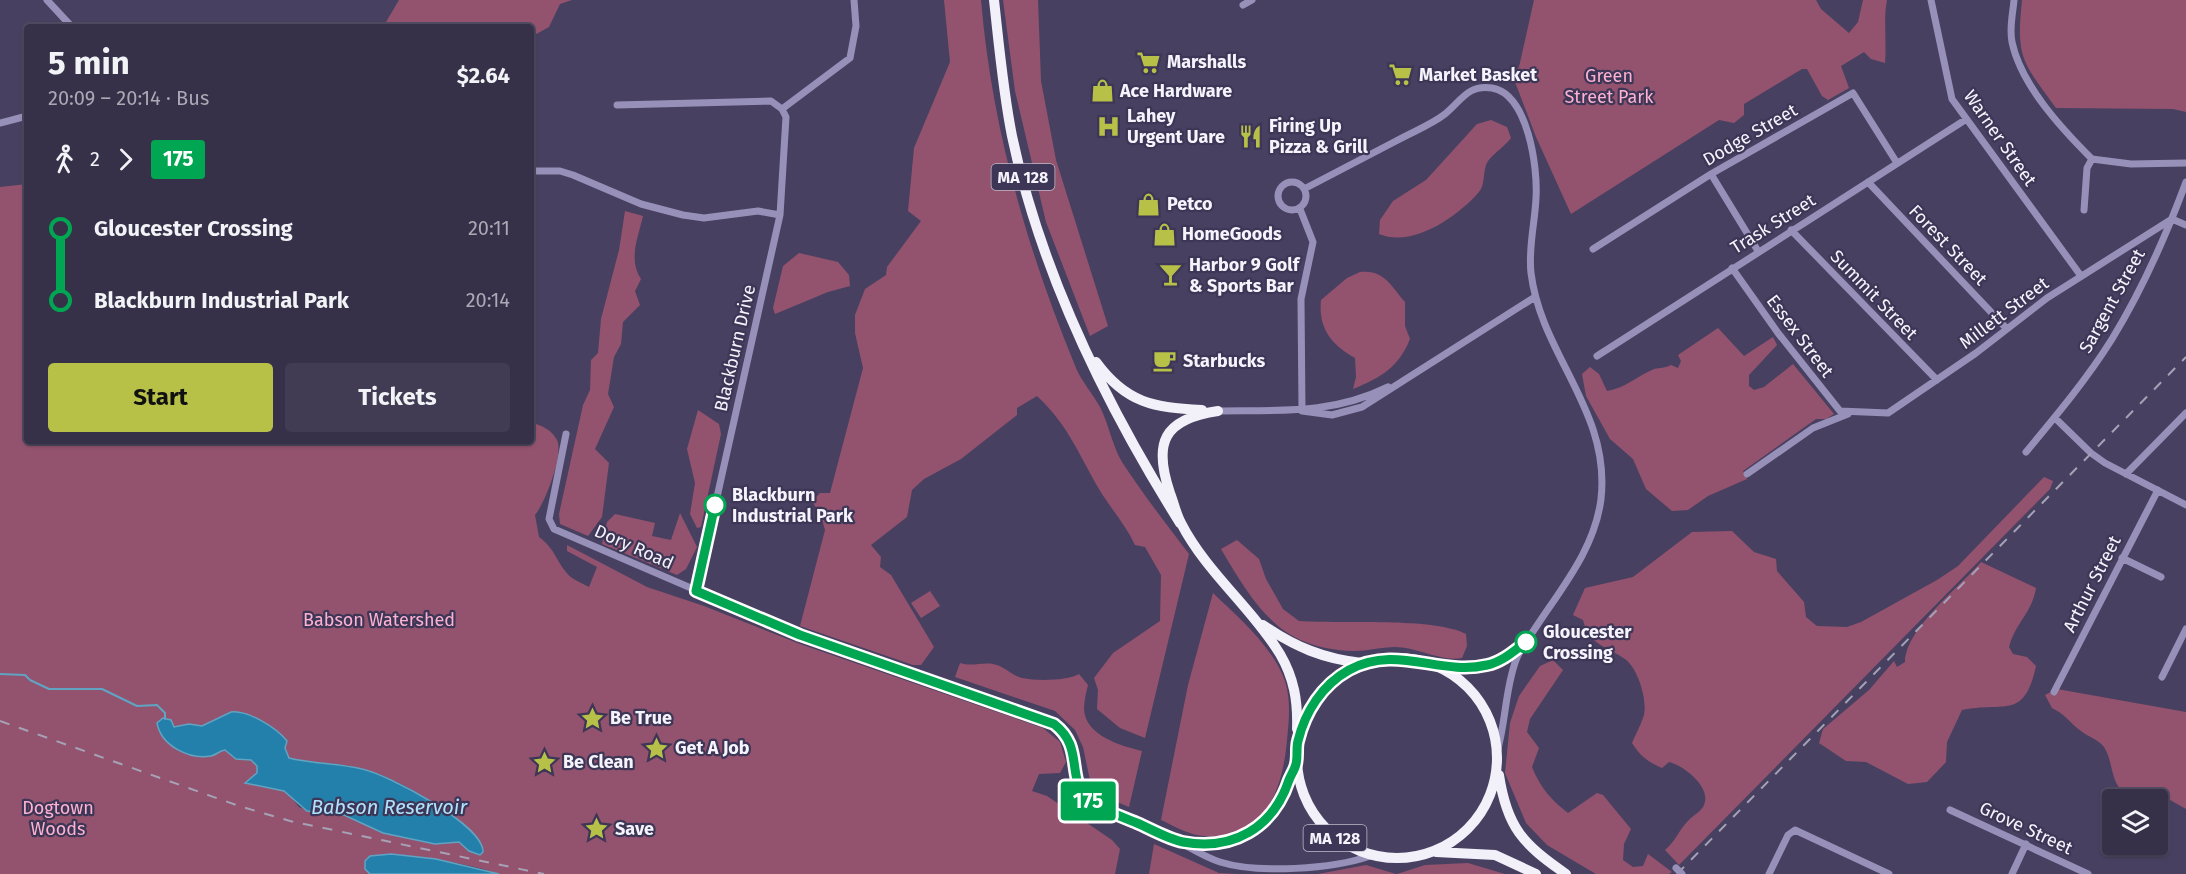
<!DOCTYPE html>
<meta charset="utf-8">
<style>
:root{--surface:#363049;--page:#413c53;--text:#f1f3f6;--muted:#aaa9b4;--line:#504b61;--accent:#b7c148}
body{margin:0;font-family:"Fira Sans",sans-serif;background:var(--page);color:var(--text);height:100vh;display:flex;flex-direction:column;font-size:22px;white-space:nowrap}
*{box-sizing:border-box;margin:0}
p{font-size:20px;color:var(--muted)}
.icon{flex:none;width:33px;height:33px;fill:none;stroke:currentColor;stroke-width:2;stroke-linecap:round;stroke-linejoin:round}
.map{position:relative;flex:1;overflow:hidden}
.drawer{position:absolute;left:24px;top:24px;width:510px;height:420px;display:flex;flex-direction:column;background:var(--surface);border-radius:6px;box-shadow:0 2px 4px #0004,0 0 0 2px var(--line)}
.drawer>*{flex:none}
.badge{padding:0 12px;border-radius:4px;font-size:21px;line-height:39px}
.buttons{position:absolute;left:2102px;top:789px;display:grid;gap:12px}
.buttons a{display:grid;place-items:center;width:66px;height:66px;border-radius:6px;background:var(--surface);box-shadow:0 2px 4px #0004,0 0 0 2px var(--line);font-size:30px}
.map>.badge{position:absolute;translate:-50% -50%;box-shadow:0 0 0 3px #fff}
.legs{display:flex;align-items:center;gap:9px;height:66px;padding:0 24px;font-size:20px}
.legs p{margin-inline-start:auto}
.headline{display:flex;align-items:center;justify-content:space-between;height:102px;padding:0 24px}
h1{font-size:33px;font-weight:700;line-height:45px}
.cta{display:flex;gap:12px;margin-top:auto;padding:12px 24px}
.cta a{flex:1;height:69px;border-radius:6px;background:var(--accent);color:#111;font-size:24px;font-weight:700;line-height:69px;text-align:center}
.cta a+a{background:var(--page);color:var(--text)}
ul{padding:0 24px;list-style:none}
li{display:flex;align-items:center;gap:21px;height:72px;font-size:22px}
li i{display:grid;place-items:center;width:9px;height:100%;margin:0 8px;background:currentColor}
li i::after{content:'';width:15px;height:15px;margin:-8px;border:4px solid;border-radius:50%;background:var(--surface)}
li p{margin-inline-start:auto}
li:first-child i{background:linear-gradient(#0000 50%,currentColor 0)}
li:last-child i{background:linear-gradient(currentColor 50%,#0000 0)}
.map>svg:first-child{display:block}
</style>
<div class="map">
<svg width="2186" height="874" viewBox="0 0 2186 874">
<rect width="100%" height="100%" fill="#484061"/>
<path fill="#93536e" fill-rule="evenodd" d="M 399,0 L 572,0 L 560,4 L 549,27 L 531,37 L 531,27 L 516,27 L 508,22 L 504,27 L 386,27 L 386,22 Z
M 944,0 L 981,0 C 992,129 1027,249 1076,368 C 1082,382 1093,394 1100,407 C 1109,425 1112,445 1122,462 C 1143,494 1166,524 1189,554 L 1145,738 L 1120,728 L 1097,709 L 1098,690 L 1094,678 L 1113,653 L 1160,621 L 1161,575 L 1145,547 L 1135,545 C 1126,526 1113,511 1102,494 C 1079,456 1070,427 1037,396 L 1017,408 L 1017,415 L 961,459 L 924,479 L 912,490 L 907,517 L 871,545 L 881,557 L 880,567 L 891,575 L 934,647 L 921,665 L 913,665 L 800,626 L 825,530 L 821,516 L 812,501 L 820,493 L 830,493 L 863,368 L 855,333 L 855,315 L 865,289 L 886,275 L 887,267 L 921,221 L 908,211 L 914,148 L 950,62 Z
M 1003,0 L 1038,0 L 1041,81 L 1056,160 L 1108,326 L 1090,336 L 1046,222 L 1015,91 Z
M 1534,0 L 1816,0 L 1821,9 L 1849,33 L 1858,22 L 1863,0 L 1887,0 C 1883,21 1887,41 1885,63 L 1871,59 L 1864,52 L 1841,66 L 1849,88 L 1828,100 L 1822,96 L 1807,69 L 1802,69 L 1744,104 L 1744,115 L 1734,123 L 1719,120 L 1571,214 L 1536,137 L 1512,74 L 1519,67 Z
M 2022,0 L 2186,0 L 2186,112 L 2173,109 L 2056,108 C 2022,61 2016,59 2022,0 Z
M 1491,120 L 1507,127 L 1511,138 C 1505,146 1495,152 1488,161 C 1482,170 1486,184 1479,192 C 1457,217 1413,248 1379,234 L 1380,220 L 1393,201 L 1426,180 L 1477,124 Z
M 27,184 L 27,441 L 531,441 L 531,422 C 542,426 551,429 557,440 C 564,454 545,503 535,515 L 539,537 C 557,550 557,566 572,578 C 577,581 583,584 589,587 L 597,567 L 567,551 L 567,545 L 647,587 L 704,606 L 800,644 L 1043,728 L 1060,742 L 1066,762 L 1060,773 L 1039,774 L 1032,791 L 1047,796 L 1112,840 L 1120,849 L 1115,874 L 499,874 C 478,865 385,848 367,858 L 365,869 L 370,874 L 0,874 L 0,187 ZM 243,712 L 275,729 L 287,741 L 285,748 L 289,758 C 313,764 339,762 363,769 C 399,778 461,815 482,845 L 479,855 L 459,842 L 435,844 L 378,831 L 367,823 L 344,815 L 311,812 L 299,807 L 286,791 L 246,783 L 257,773 L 257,766 L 252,760 L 236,759 L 225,750 C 219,751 216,755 211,756 C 190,760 171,747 159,731 L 170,720 L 174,727 L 189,724 L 202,726 L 227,714 Z
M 625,211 L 643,216 C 638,238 628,259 641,279 L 635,291 L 640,305 L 623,322 L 621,344 L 614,357 L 608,394 L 614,407 L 595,449 L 609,463 L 602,517 L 588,536 L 560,524 L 559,514 L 583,405 L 590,390 L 591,360 L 598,353 L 601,319 L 619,250 Z
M 799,253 L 838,262 L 849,275 L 850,286 L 828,292 L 775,314 L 773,308 L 783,266 Z
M 1360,272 C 1384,269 1392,287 1405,302 L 1405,326 L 1410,339 C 1399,367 1380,378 1353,389 L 1356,377 L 1355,358 C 1332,345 1318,329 1321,300 L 1347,278 Z
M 1718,328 L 1744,356 L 1773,337 L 1777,345 L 1749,375 L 1749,386 L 1754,390 L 1764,387 L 1793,364 L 1834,414 L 1826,419 L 1816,419 L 1743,471 L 1747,479 L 1708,496 L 1688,510 L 1672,511 L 1646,489 L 1633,459 L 1610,439 L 1586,396 L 1582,374 L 1590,367 L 1599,374 L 1607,391 C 1625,388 1636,377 1652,370 C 1658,367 1664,369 1671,365 L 1678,368 L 1681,361 L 1678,355 Z
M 698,410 L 719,424 L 721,434 L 701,527 L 697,528 L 690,514 L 695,483 L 687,449 Z
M 2044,477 L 2053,481 L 2050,489 L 1679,865 L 1665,850 C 1676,841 1678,831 1688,821 C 1692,816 1702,811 1704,805 C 1712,787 1683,765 1669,762 L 1662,768 C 1648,762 1640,756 1632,743 C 1635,735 1640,727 1643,718 C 1649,703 1638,668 1625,659 C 1606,646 1589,645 1583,620 L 1573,615 L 1585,588 L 1633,577 L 1692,532 L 1732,531 L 1754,552 L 1776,559 L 1777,571 L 1804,602 L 1806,617 L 1817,626 L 1847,627 L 1861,622 L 1937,580 L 1958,566 Z
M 680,513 L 697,547 L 686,569 L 677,575 L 602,544 L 607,522 L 615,514 L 655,523 L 652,536 L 671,540 Z
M 1237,540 L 1259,559 L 1266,579 L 1283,609 L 1299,621 C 1340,624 1434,617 1466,634 L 1467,646 L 1462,658 C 1441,662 1417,647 1395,647 C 1381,647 1368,651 1354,651 C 1280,649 1256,608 1221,549 Z
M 1981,562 L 2036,588 C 2032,613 2016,622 2009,647 L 2013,654 L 2027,657 L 2036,666 C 2024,721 2004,701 1962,710 L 1947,742 L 1946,762 L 1927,782 L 1908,784 L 1866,762 L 1846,761 L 1819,743 L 1823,729 L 1869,690 L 1894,661 L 1897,667 L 1905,662 C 1906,628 1959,588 1981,562 Z
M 930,591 L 940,606 L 921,618 L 911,603 Z
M 1213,593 C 1238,617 1273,647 1285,681 C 1291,700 1289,720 1287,740 C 1283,789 1264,843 1204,836 C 1189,835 1174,826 1161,820 L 1188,685 Z
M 1553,660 L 1563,670 L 1530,719 L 1527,732 L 1539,748 L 1532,767 C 1540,787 1551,800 1568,813 L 1597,793 L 1603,795 L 1631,829 L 1624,844 L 1623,860 L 1633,867 L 1643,866 L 1648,854 L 1672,872 L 1669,874 L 1596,874 L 1547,845 L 1526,823 L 1505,773 L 1510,723 L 1519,696 L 1540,666 Z
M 960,663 C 972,667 981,662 993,664 C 1005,666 1012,676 1022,678 C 1036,681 1067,681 1079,674 L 1088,685 C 1086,693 1084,701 1084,709 C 1085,736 1122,746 1142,751 L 1129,807 L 1098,794 L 1091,785 L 1083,747 L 1075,730 L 1055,711 L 955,677 Z
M 2057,689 L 2186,712 L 2186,809 L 2149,788 L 2121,790 C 2110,777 2113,761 2104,747 C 2098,739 2088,737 2081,731 C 2070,723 2065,714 2052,708 L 2045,695 Z
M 1154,844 L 1219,873 L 1238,874 L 1149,874 Z
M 1468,863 L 1505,874 L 1397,874 L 1425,865 Z
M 1366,865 L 1396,874 L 1318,874 Z"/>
<path fill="#2280ab" stroke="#61a3c3" stroke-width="1.5" d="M 231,712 C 248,710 277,728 287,741 L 285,748 L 289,758 C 313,764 338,763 362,769 C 387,774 484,825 483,852 L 480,855 L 469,851 L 459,842 L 435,844 L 383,833 L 344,815 L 307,811 L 284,791 L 245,783 L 257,773 L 257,766 L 251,760 L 236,759 L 225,750 C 219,751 216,755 211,756 C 190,760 161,746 157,723 L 163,718 L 171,720 L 174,727 L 189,724 L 202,726 Z
M 391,854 L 436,859 L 499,874 L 370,874 L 365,869 L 365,861 L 370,856 Z"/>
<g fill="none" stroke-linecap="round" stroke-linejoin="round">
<path stroke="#61a3c3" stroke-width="2" d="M 0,674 L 25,675 L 30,680 L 49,689 L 102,689 L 137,706 L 157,705 L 165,713 L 165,719"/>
<path stroke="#9790b8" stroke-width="7" d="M 47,0 L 72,27
M 1931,0 L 1952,99 L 2081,276
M 2014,0 C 2013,13 2009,28 2012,42 C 2021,85 2061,128 2092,159 L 2131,164 L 2186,163
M 1243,5 L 1252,0
M 617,105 L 771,101 L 782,109 L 786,117 L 780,215 L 696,591
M 782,109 L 850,58 L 856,26 L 854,0
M 0,123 L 27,116
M 531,171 L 560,171 L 573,175 L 641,204 L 683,215 L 704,218 L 758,211 L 780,215
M 1711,174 L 1758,251
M1278 196a14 14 0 1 1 28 0a14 14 0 1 1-28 0Z
M 1868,182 L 2007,329
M 1304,189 C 1335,173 1365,157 1396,141 C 1412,132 1431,125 1445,114 C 1461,101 1468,84 1492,88 C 1528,94 1538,168 1536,198 C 1535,223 1528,248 1531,273 C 1541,355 1611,411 1601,499 C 1595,547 1564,585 1538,624 C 1531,635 1521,647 1516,660 C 1505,689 1506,722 1497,752
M 1300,209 L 1313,242 L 1301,299 L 1302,411
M 2084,210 L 2087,168 L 2092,159
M 1791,230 L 1937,380
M 1593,249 L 1711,174 L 1853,93 L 1897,163
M 1732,268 L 1778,333 L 1840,411 L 1888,413 L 1976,353 L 2047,298 L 2172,219 L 2186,225
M 1597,356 L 1965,120
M 1218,411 C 1279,410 1331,415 1388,387
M 1302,411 L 1332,415 L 1362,407 L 1535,297
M 2055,418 L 2091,453 L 2105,463 L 2186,505
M 566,434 L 549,519 L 554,529 L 800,635 L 1054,724 C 1084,747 1066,774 1087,801 C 1110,815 1138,823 1163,834 C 1182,842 1201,856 1220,862 C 1258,874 1333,869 1370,856
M 2026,452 C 2056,416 2087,379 2112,339 C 2142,290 2166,236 2186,182
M 1747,474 L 1813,428 L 1848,414
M 2126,474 L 2186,413
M 2122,558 L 2161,577
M 1420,661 C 1462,666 1486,673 1522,646
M 2162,677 L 2186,629
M 2054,692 L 2158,490
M 1950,810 L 2088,874
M 1185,842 C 1227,844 1259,841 1282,799 C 1288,788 1291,775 1296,764
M 1769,874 L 1788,835 L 1795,830 L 1889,874
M 2012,874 L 2026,844"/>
<path stroke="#f2f0f9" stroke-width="10" d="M 994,0 C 999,45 1003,91 1012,136 C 1041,274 1106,405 1180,523
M 1096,362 C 1126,403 1154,408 1202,410
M 1218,411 C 1163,419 1153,443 1170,493 C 1174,503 1176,514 1181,523 C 1206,572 1252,608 1280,654 C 1294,678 1298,701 1297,729
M 1263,625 C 1295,647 1324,659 1362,663
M1297 758a100 100 0 1 1 200 0a100 100 0 1 1-200 0Z
M 1499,775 C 1507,828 1523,844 1566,874
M 1436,852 L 1495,855 L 1536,874"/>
<path stroke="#a6a2b5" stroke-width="2" stroke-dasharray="10 10" stroke-linecap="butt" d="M 0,721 L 239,806 L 290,821 L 544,874
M 1677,874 L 2186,357"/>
<path stroke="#9790b8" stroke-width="7" d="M 1676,868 L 1682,874"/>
</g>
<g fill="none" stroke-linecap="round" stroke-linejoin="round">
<defs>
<path id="line-1" d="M 715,505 L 696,591 L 800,635 L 1054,724 C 1084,747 1066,774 1087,801 C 1103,810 1120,816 1137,823 C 1151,829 1168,839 1183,842 C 1233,851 1273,828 1289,780 C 1291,775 1295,769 1296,764 C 1298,756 1296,748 1298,741 C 1305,712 1322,685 1349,670 C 1397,644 1439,676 1487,665 C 1502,662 1514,651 1526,642"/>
</defs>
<use href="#line-1" stroke="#fff" stroke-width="14"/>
<use href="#line-1" stroke="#00a651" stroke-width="9"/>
</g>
<defs>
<symbol id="supermarket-bare" viewBox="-9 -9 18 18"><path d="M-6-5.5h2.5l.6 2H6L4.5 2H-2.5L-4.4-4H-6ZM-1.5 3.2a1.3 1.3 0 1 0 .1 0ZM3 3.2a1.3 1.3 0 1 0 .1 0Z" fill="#b7c148" stroke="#3d3656" stroke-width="2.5" paint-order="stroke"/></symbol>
<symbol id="shop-bare" viewBox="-9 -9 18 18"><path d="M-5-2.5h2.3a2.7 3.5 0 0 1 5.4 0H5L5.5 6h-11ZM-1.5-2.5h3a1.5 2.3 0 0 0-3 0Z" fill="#b7c148" stroke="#3d3656" stroke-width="2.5" paint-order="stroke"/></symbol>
<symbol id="hospital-bare" viewBox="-9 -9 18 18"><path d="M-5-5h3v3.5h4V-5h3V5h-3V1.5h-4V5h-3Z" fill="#b7c148" stroke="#3d3656" stroke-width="2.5" paint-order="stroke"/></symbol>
<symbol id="restaurant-bare" viewBox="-9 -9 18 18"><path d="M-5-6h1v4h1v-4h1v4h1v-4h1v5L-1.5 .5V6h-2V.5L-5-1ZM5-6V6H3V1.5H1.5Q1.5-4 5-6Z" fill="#b7c148" stroke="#3d3656" stroke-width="2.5" paint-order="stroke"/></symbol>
<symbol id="bar-bare" viewBox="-9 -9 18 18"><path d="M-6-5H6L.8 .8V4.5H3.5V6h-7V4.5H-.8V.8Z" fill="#b7c148" stroke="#3d3656" stroke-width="2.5" paint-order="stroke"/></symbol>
<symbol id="cafe-bare" viewBox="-9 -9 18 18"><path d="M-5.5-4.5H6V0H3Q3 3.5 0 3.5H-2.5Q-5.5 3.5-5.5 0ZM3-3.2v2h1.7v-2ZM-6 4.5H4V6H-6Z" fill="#b7c148" stroke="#3d3656" stroke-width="2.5" paint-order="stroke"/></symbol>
<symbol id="sight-bare" viewBox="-9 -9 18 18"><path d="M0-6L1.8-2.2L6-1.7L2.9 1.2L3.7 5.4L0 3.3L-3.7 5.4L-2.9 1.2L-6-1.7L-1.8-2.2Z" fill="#b7c148" stroke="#3d3656" stroke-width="2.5" paint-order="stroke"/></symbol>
</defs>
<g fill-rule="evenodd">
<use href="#supermarket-bare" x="1132" y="46" width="33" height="33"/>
<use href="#supermarket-bare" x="1384" y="58" width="33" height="33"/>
<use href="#shop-bare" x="1086" y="74" width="33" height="33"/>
<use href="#hospital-bare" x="1092" y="110" width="33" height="33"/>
<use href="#restaurant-bare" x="1234" y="120" width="33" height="33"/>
<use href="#shop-bare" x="1132" y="188" width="33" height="33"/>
<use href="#shop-bare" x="1148" y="218" width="33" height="33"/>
<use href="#bar-bare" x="1154" y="258" width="33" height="33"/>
<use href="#cafe-bare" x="1148" y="344" width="33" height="33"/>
<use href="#sight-bare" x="576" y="702" width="33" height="33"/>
<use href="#sight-bare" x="640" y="732" width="33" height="33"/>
<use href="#sight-bare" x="528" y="746" width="33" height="33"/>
<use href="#sight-bare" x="580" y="812" width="33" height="33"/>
</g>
<g fill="#fff" stroke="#00a651" stroke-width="3">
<circle cx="715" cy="505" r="10"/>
<circle cx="1526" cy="642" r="10"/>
</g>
<g text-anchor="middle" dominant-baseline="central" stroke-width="4.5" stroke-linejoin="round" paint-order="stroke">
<g fill="#3d3656" stroke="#bebbca" stroke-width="1.5">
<rect x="991.5" y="164" width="63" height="26" rx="4.5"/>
<rect x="1303.5" y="825" width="63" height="26" rx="4.5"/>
</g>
<g font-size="16" font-weight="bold" fill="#f5f4fc">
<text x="1023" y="177">MA 128</text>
<text x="1335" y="838">MA 128</text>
</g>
<g font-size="18" font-weight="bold" fill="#f5f4fc" stroke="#3d3656" text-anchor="start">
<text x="1167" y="62">Marshalls</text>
<text x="1419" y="75">Market Basket</text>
<text x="1120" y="91">Ace Hardware</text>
<text x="1127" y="116">Lahey<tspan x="1127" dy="21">Urgent Uare</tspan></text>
<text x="1269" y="126">Firing Up<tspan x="1269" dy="21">Pizza &amp; Grill</tspan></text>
<text x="1167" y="204">Petco</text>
<text x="1182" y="234">HomeGoods</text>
<text x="1189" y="265">Harbor 9 Golf<tspan x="1189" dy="21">&amp; Sports Bar</tspan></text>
<text x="1183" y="361">Starbucks</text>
<text x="610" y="718">Be True</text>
<text x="675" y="748">Get A Job</text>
<text x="563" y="762">Be Clean</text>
<text x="615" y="829">Save</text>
</g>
<g font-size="18" fill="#feb1d0" stroke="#3d3656">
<text x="1609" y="76">Green<tspan x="1609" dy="21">Street Park</tspan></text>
<text x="379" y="620">Babson Watershed</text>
<text x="58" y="808">Dogtown<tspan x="58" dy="21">Woods</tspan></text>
</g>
<g font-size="18" fill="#f5f4fc" stroke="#3d3656">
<text transform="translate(1750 135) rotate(-30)">Dodge Street</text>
<text transform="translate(2000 138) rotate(55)">Warner Street</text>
<text transform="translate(1773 224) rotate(-32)">Trask Street</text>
<text transform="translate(1948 245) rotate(46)">Forest Street</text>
<text transform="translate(1874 295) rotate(46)">Summit Street</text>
<text transform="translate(2112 301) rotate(-61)">Sargent Street</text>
<text transform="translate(2004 313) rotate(-37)">Millett Street</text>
<text transform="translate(1800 336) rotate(53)">Essex Street</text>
<text transform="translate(735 348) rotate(-77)">Blackburn Drive</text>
<text transform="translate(634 547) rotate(24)">Dory Road</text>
<text transform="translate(2092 584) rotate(-63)">Arthur Street</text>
<text transform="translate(2026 828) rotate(25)">Grove Street</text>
</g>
<g font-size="18" font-weight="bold" fill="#f5f4fc" stroke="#3d3656" text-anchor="start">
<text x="732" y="495">Blackburn<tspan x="732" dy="21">Industrial Park</tspan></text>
<text x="1543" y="632">Gloucester<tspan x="1543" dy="21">Crossing</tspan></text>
</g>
<g font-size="20" font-style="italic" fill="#b0e2fe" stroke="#3d3656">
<text x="389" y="807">Babson Reservoir</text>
</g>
</g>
</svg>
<div class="buttons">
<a><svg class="icon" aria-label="layers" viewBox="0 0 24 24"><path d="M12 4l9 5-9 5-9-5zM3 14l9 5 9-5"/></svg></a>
</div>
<b class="badge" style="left:1088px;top:801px;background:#00a651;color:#fff">175</b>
<section class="drawer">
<div class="headline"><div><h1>5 min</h1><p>20:09 – 20:14 · Bus</p></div><b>$2.64</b></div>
<div class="legs"><svg class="icon" aria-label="walk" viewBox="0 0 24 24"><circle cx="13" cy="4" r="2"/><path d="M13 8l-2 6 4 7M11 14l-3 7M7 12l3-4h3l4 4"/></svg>2<svg class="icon" aria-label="forward" viewBox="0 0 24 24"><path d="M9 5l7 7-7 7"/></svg><b class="badge" style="background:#00a651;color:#fff">175</b></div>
<ul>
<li><i style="color:#00a651"></i><b>Gloucester Crossing</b><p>20:11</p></li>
<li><i style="color:#00a651"></i><b>Blackburn Industrial Park</b><p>20:14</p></li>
</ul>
<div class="cta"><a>Start</a><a>Tickets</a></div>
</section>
</div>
